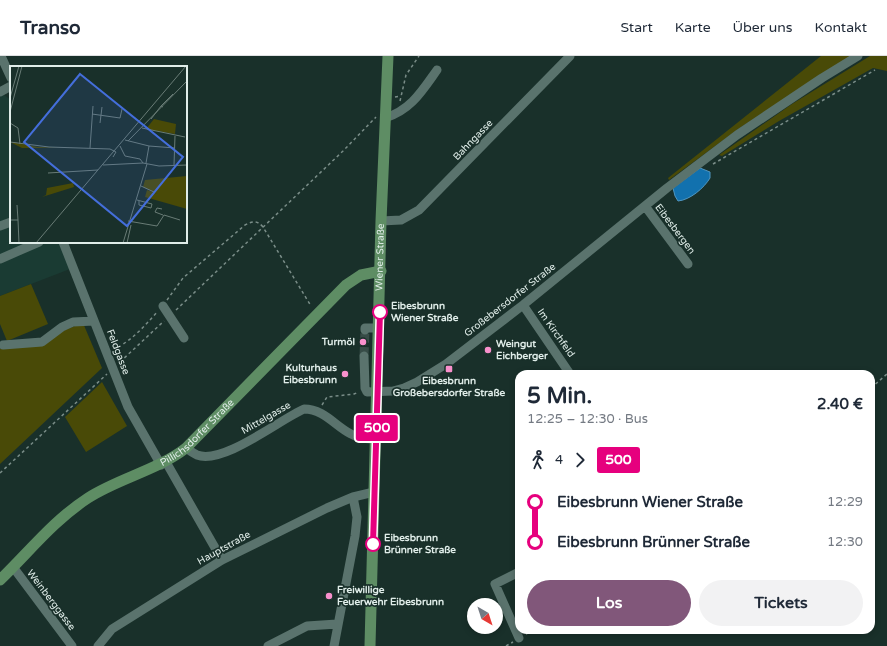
<!DOCTYPE html>
<html lang="de">
<meta charset="utf-8">
<style>
:root{--surface:#fff;--page:#f2f2f3;--text:#1f2937;--muted:#747a83;--line:#e0e1e3;--accent:#81577a}
body{margin:0;font-family:"Varela Round",sans-serif;background:var(--page);color:var(--text);height:100vh;display:flex;flex-direction:column;font-size:15px;white-space:nowrap}
*{box-sizing:border-box;margin:0}
p{font-size:13px;color:var(--muted)}
.icon{flex:none;width:22px;height:22px;fill:none;stroke:currentColor;stroke-width:2;stroke-linecap:round;stroke-linejoin:round}
.map{position:relative;flex:1;overflow:hidden}
.details{position:absolute;left:515px;top:314px;width:360px;height:264px;display:flex;flex-direction:column;background:var(--surface);border-radius:12px;box-shadow:0 2px 6px #0003}
.details>*{flex:none}
.badge{padding:0 8px;border-radius:3px;font-size:14px;line-height:26px}
.needle{width:26px;rotate:141deg}
.fabs{position:absolute;left:467px;top:542px;display:grid;gap:8px}
.fabs a{display:grid;place-items:center;width:36px;height:36px;border-radius:50%;background:var(--surface);box-shadow:0 2px 6px #0003;font-size:20px}
.map>.badge{position:absolute;translate:-50% -50%;box-shadow:0 0 0 2px #fff}
.legs{display:flex;align-items:center;gap:6px;height:44px;padding:0 12px;font-size:13px}
.legs p{margin-inline-start:auto}
.head{display:flex;align-items:center;justify-content:space-between;height:68px;padding:0 12px}
h1{font-size:22px;font-weight:700;line-height:30px}
.primary-button{display:flex;gap:8px;margin-top:auto;padding:8px 12px}
.primary-button a{flex:1;height:46px;border-radius:24px;background:var(--accent);color:#fff;font-size:16px;font-weight:700;line-height:46px;text-align:center}
.primary-button a+a{background:var(--page);color:var(--text)}
ul{padding:0 12px;list-style:none}
li{display:flex;align-items:center;gap:14px;height:40px;font-size:15px}
li i{display:grid;place-items:center;width:6px;height:100%;margin:0 5px;background:currentColor}
li i::after{content:'';width:10px;height:10px;margin:-5px;border:3px solid;border-radius:50%;background:var(--surface)}
li p{margin-inline-start:auto}
li:first-child i{background:linear-gradient(#0000 50%,currentColor 0)}
li:last-child i{background:linear-gradient(currentColor 50%,#0000 0)}
header{display:flex;align-items:center;gap:24px;box-sizing:border-box;height:56px;padding:0 20px;background:var(--surface);border-bottom:1px solid var(--line)}
header strong{font-size:19px}
nav{display:flex;gap:22px;margin-inline-start:auto;font-size:14px}
.map>svg:first-child{display:block}
</style>
<header>
<strong>Transo</strong>
<nav><a>Start</a><a>Karte</a><a>Über uns</a><a>Kontakt</a></nav>
</header>
<div class="map">
<svg width="887" height="590" viewBox="0 0 887 590">
<rect width="100%" height="100%" fill="#19302a"/>
<path fill="#1a3b33" d="M 4,39 L 11,44 L 11,186 L 59,186 L 70,213 L 0,240 L 0,41 Z"/>
<path fill="#494a07" d="M 821,0 L 852,0 L 741,71 L 669,124 L 668,122 Z
M 870,0 L 887,0 L 887,15 L 873,12 L 779,65 L 722,100 L 719,99 L 792,48 Z
M 31,228 L 48,268 L 7,285 L 0,268 L 0,240 Z
M 83,267 L 102,312 L 0,408 L 0,293 L 46,288 L 62,275 Z
M 102,326 L 127,370 L 86,396 L 65,361 Z"/>
<path fill="#1271ae" stroke="#5096c0" d="M 700,112 L 710,116 L 710,122 C 704,132 690,144 678,145 L 675,140 L 673,132 Z"/>
<g fill="none" stroke-linecap="round" stroke-linejoin="round">
<path stroke="#374c47" stroke-width="9" stroke-dasharray="9 4.5" stroke-linecap="butt" d="M 364,300 L 365,274"/>
<path stroke="#7a8d88" stroke-width="1.5" stroke-dasharray="3 3" stroke-linecap="butt" d="M 395,41 L 401,40
M 400,45 L 406,19 L 419,0
M 713,108 L 875,14
M 167,244 L 183,222 L 245,169 C 253,165 257,164 263,171 L 311,250
M 176,254 L 343,95 L 376,61
M 113,294 C 131,285 144,271 157,256
M 120,306 L 164,265
M 871,332 L 887,318
M 322,349 L 327,341 L 354,338 L 359,336
M 0,417 L 107,318
M 526,578 L 533,574
M 506,590 L 513,586"/>
<path stroke="#5a736d" stroke-width="9" d="M 1,0 L 11,22
M 0,36 L 11,30
M 385,62 C 411,54 422,35 437,14
M 645,150 L 688,208
M 381,165 L 401,164 L 419,154 L 570,0
M 0,170 L 11,166
M 63,186 L 128,351 L 161,409
M 0,203 L 39,186
M 523,249 L 570,318
M 163,250 L 184,282
M 365,274 L 365,272 L 379,272
M 3,289 L 42,286 L 62,271 L 73,266 L 94,265
M 364,300 L 365,332 L 367,336 L 393,335 L 404,332 L 417,326 L 446,308 L 523,249 L 667,132 L 737,79 L 822,22 L 858,0
M 186,392 C 189,394 193,397 197,399 C 223,409 279,364 304,353 C 324,353 335,370 351,378 C 359,383 368,383 376,383
M 166,406 L 222,504
M 13,511 L 72,590
M 519,516 L 495,528 L 519,582
M 98,590 L 112,573 L 222,504 L 327,452 L 353,441 L 374,436
M 268,590 L 307,570 L 337,568
M 334,590 L 355,480 L 357,461 L 353,441"/>
<g stroke="#5e8d64" stroke-width="11">
<path id="s1" d="M 0,524 C 29,496 54,464 88,442 C 119,422 156,415 186,392 L 346,229 L 361,219 L 381,215"/>
<path id="s2" d="M 370,590 L 381,165 L 388,0"/>
</g>
</g>
<g fill="none" stroke-linecap="round" stroke-linejoin="round">
<defs>
<path id="line-1" d="M 373,488 L 380,256"/>
</defs>
<use href="#line-1" stroke="#fff" stroke-width="9"/>
<use href="#line-1" stroke="#e6007e" stroke-width="6"/>
</g>
<g fill="#fff" stroke="#e6007e" stroke-width="2">
<circle cx="380" cy="256" r="7"/>
<circle cx="373" cy="488" r="7"/>
</g>
<g fill="#f890cc" stroke="#19302a" stroke-width="1.5">
<circle cx="363" cy="286" r="4"/>
<circle cx="488" cy="294" r="4"/>
<rect x="445" y="309" width="8" height="8" rx="2"/>
<circle cx="345" cy="318" r="4"/>
<circle cx="329" cy="540" r="4"/>
</g>
<g text-anchor="middle" dominant-baseline="central" stroke-width="3.5" stroke-linejoin="round" paint-order="stroke">
<g font-size="10" fill="#e0ede9" stroke="#19302a">
<text transform="translate(473 84) rotate(-46)">Bahngasse</text>
<text transform="translate(675 173) rotate(53)">Eibesbergen</text>
<text stroke="none"><textPath href="#s2" startOffset="389">Wiener Straße</textPath></text>
<text transform="translate(510 244) rotate(-38)">Großebersdorfer Straße</text>
<text transform="translate(556 277) rotate(55)">Im Kirchfeld</text>
<text transform="translate(118 296) rotate(69)">Feldgasse</text>
<text transform="translate(266 362) rotate(-30)">Mittelgasse</text>
<text stroke="none"><textPath href="#s1" startOffset="249">Pillichsdorfer Straße</textPath></text>
<text transform="translate(224 492) rotate(-29)">Hauptstraße</text>
<text transform="translate(51 544) rotate(53)">Weinberggasse</text>
</g>
<g font-size="10" font-weight="bold" fill="#e0ede9" stroke="#19302a" text-anchor="start">
<text x="391" y="250">Eibesbrunn<tspan x="391" dy="12">Wiener Straße</tspan></text>
<text x="384" y="482">Eibesbrunn<tspan x="384" dy="12">Brünner Straße</tspan></text>
</g>
<g font-size="10" font-weight="bold" fill="#e0ede9" stroke="#19302a" text-anchor="end">
<text x="355" y="286">Turmöl</text>
<text x="496" y="288" text-anchor="start">Weingut<tspan x="496" dy="12">Eichberger</tspan></text>
<text x="337" y="312">Kulturhaus<tspan x="337" dy="12">Eibesbrunn</tspan></text>
<text x="449" y="325" text-anchor="middle">Eibesbrunn<tspan x="449" dy="12">Großebersdorfer Straße</tspan></text>
<text x="337" y="534" text-anchor="start">Freiwillige<tspan x="337" dy="12">Feuerwehr Eibesbrunn</tspan></text>
</g>
</g>
<g transform="translate(10 10)">
<rect width="177" height="177" fill="#19302a"/>
<path d="M 144,53 L 166,58 L 165,68 L 136,63 ZM 0,76 L 28,81 L 51,82 L 12,82 ZM 177,110 L 177,143 L 135,131 L 137,124 L 148,128 L 133,121 L 135,114 ZM 63,117 L 64,121 L 32,131 L 36,129 L 37,122 Z" fill="#494a07"/>
<path fill="none" stroke="#697c76" stroke-width="1" d="M 0,32 L 9,0M 153,41 L 151,40 L 163,28M 0,46 L 12,0M 82,48 L 110,52 L 112,43M 141,53 L 151,40M 0,57 L 8,62 L 10,78M 90,57 L 92,41M 132,62 L 175,71M 115,74 L 139,80 L 165,82M 118,75 L 177,15M 0,76 L 39,81 L 100,83 L 106,86 L 103,91M 110,80 L 115,90 L 130,93 L 133,97M 80,82 L 83,40M 136,97 L 139,80M 93,99 L 133,97 L 149,100 L 177,99M 164,99 L 165,70M 38,107 L 88,104M 131,120 L 144,126M 127,134 L 142,138 L 141,142 L 129,139 L 129,135M 152,143 L 147,142 L 145,146 L 153,149M 0,154 L 8,154 L 7,139M 8,154 L 9,177M 118,155 L 147,160 L 154,149 L 170,154M 26,177 L 176,0M 113,177 L 137,98M 117,177 L 121,159"/>
<path fill="#446edb" fill-opacity="0.15" stroke="#446edb" stroke-width="2" d="M 70,8 L 173,91 L 117,160 L 14,76 Z"/>
<rect width="177" height="177" fill="none" stroke="#e0ede9" stroke-width="2"/>
</g>
</svg>
<div class="fabs">
<a><svg class="needle" viewBox="-14 -14 28 28"><path d="M0-13l5 13h-10z" fill="#e53935"/><path d="M0 13l5-13h-10z" fill="#747a83"/></svg></a>
</div>
<b class="badge" style="left:377px;top:372px;background:#e6007e;color:#fff">500</b>
<section class="details">
<div class="head"><div><h1>5 Min.</h1><p>12:25 – 12:30 · Bus</p></div><b>2.40 €</b></div>
<div class="legs"><svg class="icon" aria-label="walk" viewBox="0 0 24 24"><circle cx="13" cy="4" r="2"/><path d="M13 8l-2 6 4 7M11 14l-3 7M7 12l3-4h3l4 4"/></svg>4<svg class="icon" aria-label="forward" viewBox="0 0 24 24"><path d="M9 5l7 7-7 7"/></svg><b class="badge" style="background:#e6007e;color:#fff">500</b></div>
<ul>
<li><i style="color:#e6007e"></i><b>Eibesbrunn Wiener Straße</b><p>12:29</p></li>
<li><i style="color:#e6007e"></i><b>Eibesbrunn Brünner Straße</b><p>12:30</p></li>
</ul>
<div class="primary-button"><a>Los</a><a>Tickets</a></div>
</section>
</div>
